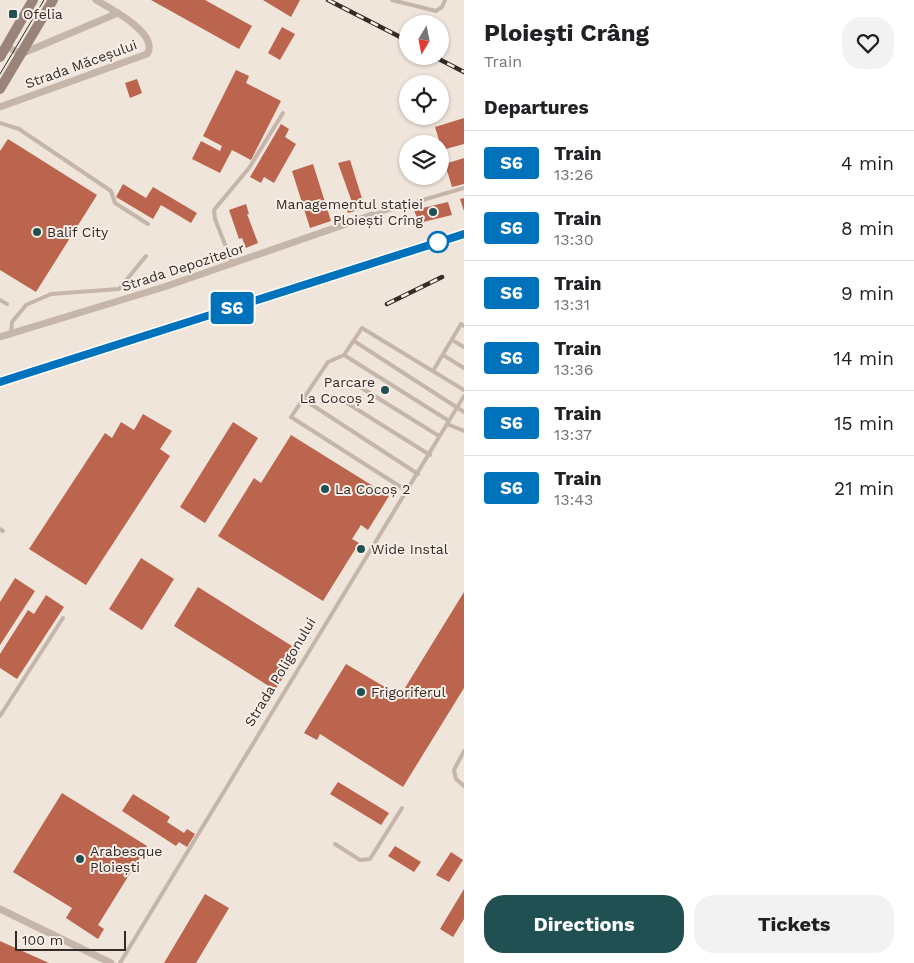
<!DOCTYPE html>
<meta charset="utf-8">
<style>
:root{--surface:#fff;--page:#f2f2f2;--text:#202124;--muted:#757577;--line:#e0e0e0;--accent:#215052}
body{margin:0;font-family:"Work Sans",sans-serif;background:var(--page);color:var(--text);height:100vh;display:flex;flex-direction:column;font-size:19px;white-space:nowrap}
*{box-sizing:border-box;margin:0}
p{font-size:16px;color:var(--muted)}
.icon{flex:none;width:28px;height:28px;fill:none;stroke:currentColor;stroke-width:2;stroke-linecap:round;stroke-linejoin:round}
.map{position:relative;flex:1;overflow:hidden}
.sheet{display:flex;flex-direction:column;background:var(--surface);width:450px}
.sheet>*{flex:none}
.badge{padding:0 10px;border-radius:4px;font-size:18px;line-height:32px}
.needle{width:32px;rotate:190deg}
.controls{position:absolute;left:399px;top:15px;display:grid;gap:10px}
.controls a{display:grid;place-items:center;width:50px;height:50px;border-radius:50%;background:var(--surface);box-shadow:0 1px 4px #0004;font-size:25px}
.scale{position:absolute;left:15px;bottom:12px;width:111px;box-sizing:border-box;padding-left:5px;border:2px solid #342b28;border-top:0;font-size:14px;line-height:18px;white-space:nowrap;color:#342b28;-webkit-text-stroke:4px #f7efe7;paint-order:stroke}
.map>.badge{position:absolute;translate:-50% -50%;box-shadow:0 0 0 2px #fff}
h2{padding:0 20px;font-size:19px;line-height:45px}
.round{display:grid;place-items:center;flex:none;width:52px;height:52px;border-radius:20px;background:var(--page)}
.head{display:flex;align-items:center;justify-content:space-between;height:85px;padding:0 20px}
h1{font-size:24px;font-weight:700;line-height:38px}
.button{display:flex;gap:10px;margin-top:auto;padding:10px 20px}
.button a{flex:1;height:58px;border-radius:20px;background:var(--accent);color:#fff;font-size:20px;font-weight:700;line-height:58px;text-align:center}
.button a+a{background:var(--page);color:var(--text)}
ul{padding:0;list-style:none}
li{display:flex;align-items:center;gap:15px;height:65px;padding:0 20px;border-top:1px solid var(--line)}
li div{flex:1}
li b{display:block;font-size:19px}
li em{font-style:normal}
li .badge{min-width:55px;font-weight:700;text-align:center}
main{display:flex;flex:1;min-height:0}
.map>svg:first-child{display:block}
</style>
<main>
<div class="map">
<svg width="464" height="963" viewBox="0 0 464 963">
<rect width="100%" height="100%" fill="#efe5db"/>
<path fill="#bb644e" d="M 151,0 L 205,0 L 252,26 L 239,49 Z
M 263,0 L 300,0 L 291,17 Z
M 282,27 L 295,34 L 280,60 L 268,53 Z
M 236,70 L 249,76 L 246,83 L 281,101 L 251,160 L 232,150 L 220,173 L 192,159 L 201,141 L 220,151 L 222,146 L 203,136 Z
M 137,79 L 142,93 L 130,98 L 125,83 Z
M 464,118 L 464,144 L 442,150 L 435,127 Z
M 281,124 L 289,129 L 285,137 L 296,144 L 274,183 L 264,177 L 261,183 L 250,177 Z
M 8,139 L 97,195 L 36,292 L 0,270 L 0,151 Z
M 464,158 L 464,184 L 452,187 L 445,164 Z
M 350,160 L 365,208 L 348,213 L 346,208 L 353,205 L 338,163 Z
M 313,164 L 331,221 L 310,228 L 292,171 Z
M 123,184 L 146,198 L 153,187 L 197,213 L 191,223 L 161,205 L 153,219 L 116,197 Z
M 464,198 L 464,211 L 460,199 Z
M 448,202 L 452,215 L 419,223 L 414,210 Z
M 246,204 L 249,214 L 247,214 L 258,243 L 246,248 L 242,238 L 239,239 L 229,210 Z
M 143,414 L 172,431 L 160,449 L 170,456 L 86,585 L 29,549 L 105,433 L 112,438 L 121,422 L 134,430 Z
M 233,422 L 258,438 L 205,523 L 180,507 Z
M 291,435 L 389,496 L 368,530 L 361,525 L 352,539 L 359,543 L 323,601 L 218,536 L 254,478 L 261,483 Z
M 141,558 L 174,579 L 142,630 L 109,609 Z
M 15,578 L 35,591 L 0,645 L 0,602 Z
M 198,587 L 300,651 L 275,690 L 174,626 Z
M 464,592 L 464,688 L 403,787 L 320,734 L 317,740 L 304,733 L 346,664 L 400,696 Z
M 46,595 L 64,607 L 17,679 L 0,668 L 0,654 L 28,610 L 34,614 Z
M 338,782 L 389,813 L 381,825 L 330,794 Z
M 62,793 L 147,846 L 98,925 L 104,929 L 98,939 L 66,918 L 72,908 L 13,872 Z
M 133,794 L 170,817 L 167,822 L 184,833 L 187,829 L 195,834 L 187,847 L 179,842 L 176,846 L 122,811 Z
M 395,846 L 421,862 L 414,872 L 388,856 Z
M 451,852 L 463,860 L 449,882 L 436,875 Z
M 464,889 L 464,919 L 453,937 L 440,929 Z
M 205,894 L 229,908 L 196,963 L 164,963 Z
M 0,941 L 49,963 L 0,963 Z"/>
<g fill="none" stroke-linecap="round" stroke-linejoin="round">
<path stroke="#c6b5a9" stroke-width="4" d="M 392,0 L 436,11 L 442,7 L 445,0
M 0,123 L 19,129 L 111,191 L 115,203 L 148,224
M 372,215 L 464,188
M 233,265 L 215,219 L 214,210 L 249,168 L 283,113
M 0,300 L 7,304
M 11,333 L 12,322 L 26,305 L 51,294 L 119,289 L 146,256
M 452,340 L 464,347
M 354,341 L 464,412
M 344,355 L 449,421
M 443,355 L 464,368
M 433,371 L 461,324 L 464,326
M 352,382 L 439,436
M 339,398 L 430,455
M 303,399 L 418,474
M 447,424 L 464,431
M 407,491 L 291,417 L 328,362 L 344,355 L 362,328 L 464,390
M 0,529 L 3,531
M 0,716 L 63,618
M 464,751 L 454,770 L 456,779 L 464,786
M 335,844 L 360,860 L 370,859 L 402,808
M 120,963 L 464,396"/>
<path stroke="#c6b5a9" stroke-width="7" d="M 6,46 L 21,54 L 118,13
M 0,107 L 147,54 C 160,34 111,9 96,0
M 0,337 L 164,287 L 372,215
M 0,909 L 111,963"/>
<path stroke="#9a847a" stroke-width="10" d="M 0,57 L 33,0
M 0,89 L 53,0"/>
<path stroke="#342b28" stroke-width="1" d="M 0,74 L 44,0"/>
<defs>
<path id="rail" d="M 328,0 L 408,41
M 433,56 L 464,72
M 387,304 L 442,277
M 0,382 L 464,234"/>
</defs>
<use href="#rail" stroke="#342b28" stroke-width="4.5"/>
<use href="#rail" stroke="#f7efe7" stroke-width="2.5" stroke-dasharray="8" stroke-linecap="butt"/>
</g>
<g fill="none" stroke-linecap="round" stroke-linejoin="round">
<defs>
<path id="line" d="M 0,382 L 464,234"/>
</defs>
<use href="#line" stroke="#fff" stroke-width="11"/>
<use href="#line" stroke="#0072bc" stroke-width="8"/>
</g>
<g fill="#215052" stroke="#f7efe7" stroke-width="2">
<rect x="8" y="9" width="10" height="10" rx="2.5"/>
<circle cx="433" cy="212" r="5"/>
<circle cx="37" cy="232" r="5"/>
<circle cx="385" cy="390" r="5"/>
<circle cx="325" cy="489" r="5"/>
<circle cx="361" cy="549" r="5"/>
<circle cx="361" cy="692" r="5"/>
<circle cx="80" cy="859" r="5"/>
</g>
<circle fill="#fff" stroke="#0072bc" stroke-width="2.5" cx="438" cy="242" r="10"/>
<g text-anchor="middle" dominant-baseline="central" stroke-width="4" stroke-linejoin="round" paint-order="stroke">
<g font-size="14" fill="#342b28" stroke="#f7efe7" text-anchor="start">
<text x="23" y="14">Ofelia</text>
<text x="423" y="204" text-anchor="end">Managementul stației<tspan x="423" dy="16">Ploiești Crîng</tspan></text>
<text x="47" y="232">Balif City</text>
<text x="375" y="382" text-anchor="end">Parcare<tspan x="375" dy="16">La Cocoș 2</tspan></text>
<text x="335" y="489">La Cocoș 2</text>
<text x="371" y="549">Wide Instal</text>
<text x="371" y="692">Frigoriferul</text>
<text x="90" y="851">Arabesque<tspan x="90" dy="16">Ploiești</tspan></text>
</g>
<g font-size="14" fill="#342b28" stroke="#f7efe7">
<text transform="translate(81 64) rotate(-20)">Strada Măceșului</text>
<text transform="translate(183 267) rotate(-18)">Strada Depozitelor</text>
<text transform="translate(280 672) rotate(-59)">Strada Poligonului</text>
</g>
</g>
</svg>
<div class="controls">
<a><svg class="needle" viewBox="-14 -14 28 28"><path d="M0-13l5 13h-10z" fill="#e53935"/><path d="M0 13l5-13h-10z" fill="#757577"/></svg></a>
<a><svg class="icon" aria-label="locate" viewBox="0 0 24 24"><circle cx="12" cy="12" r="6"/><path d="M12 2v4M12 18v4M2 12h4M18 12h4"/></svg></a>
<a><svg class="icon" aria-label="layers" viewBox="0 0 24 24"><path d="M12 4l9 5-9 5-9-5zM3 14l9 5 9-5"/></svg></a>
</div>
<div class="scale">100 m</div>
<b class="badge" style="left:232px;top:308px;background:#0072bc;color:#fff">S6</b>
</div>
<section class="sheet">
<div class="head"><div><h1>Ploieşti Crâng</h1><p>Train</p></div><a class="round"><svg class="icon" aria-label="heart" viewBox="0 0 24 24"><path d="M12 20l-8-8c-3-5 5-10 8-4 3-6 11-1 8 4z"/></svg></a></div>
<h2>Departures</h2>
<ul>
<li><span class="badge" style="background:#0072bc;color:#fff">S6</span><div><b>Train</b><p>13:26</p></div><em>4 min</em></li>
<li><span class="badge" style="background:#0072bc;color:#fff">S6</span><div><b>Train</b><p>13:30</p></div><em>8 min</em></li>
<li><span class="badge" style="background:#0072bc;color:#fff">S6</span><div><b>Train</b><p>13:31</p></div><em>9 min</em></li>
<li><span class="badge" style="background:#0072bc;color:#fff">S6</span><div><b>Train</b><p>13:36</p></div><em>14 min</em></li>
<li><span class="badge" style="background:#0072bc;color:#fff">S6</span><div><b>Train</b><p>13:37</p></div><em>15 min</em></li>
<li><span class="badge" style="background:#0072bc;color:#fff">S6</span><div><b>Train</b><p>13:43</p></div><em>21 min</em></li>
</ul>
<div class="button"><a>Directions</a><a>Tickets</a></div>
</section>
</main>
